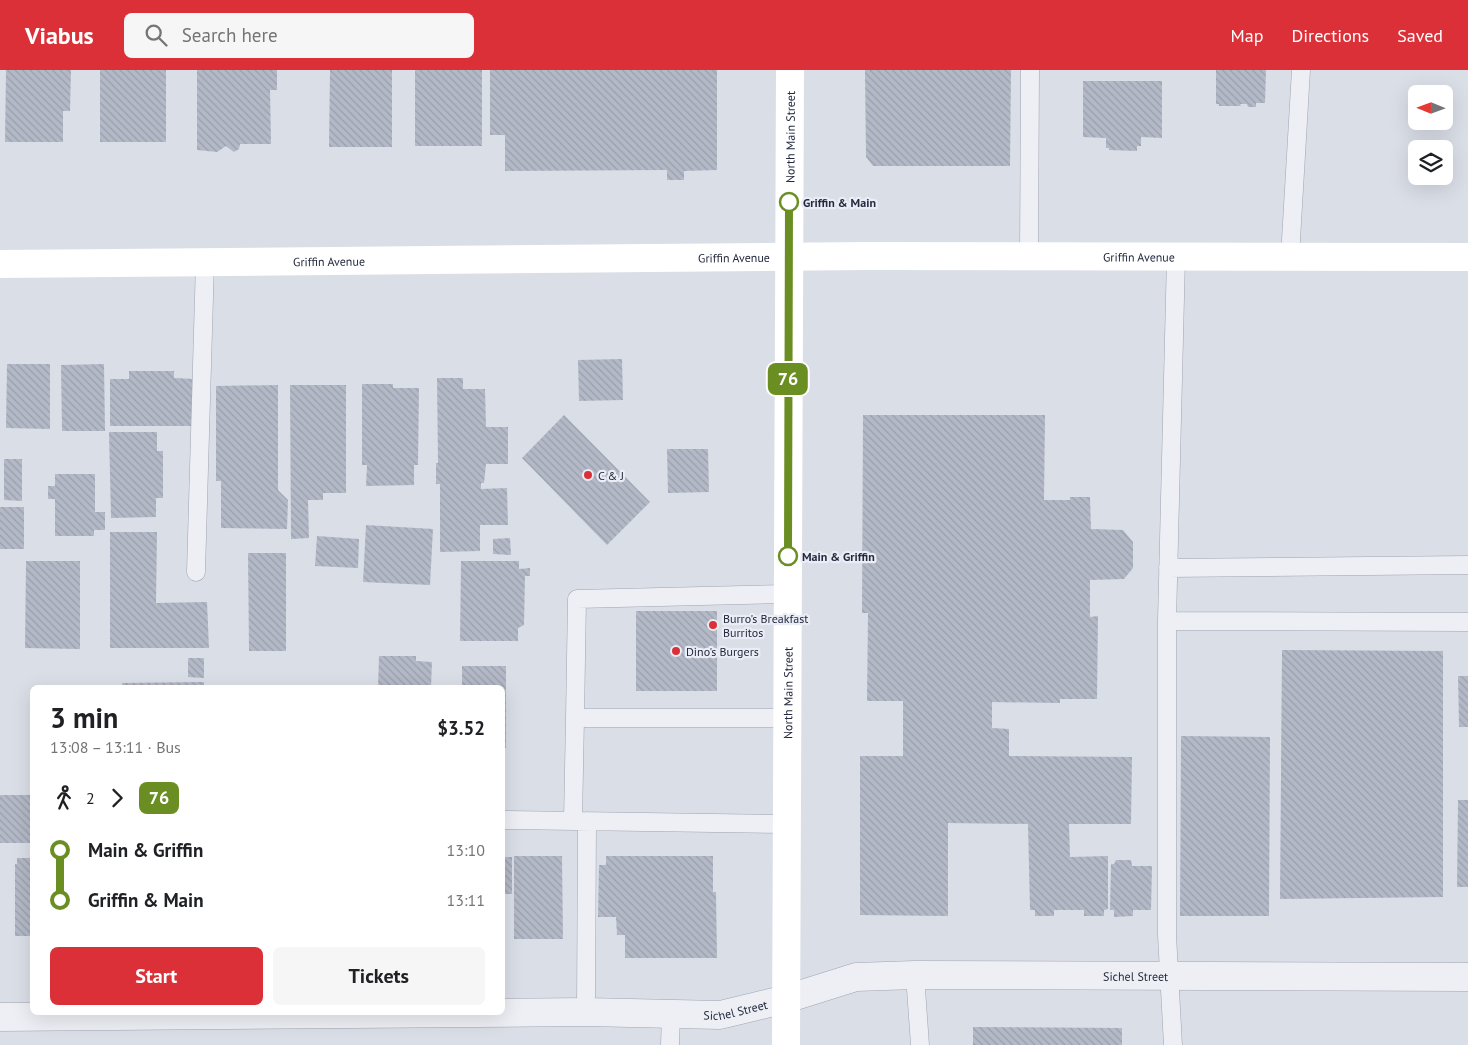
<!DOCTYPE html>
<meta charset="utf-8">
<style>
:root{--surface:#fff;--page:#f6f6f6;--text:#202124;--muted:#757577;--accent:#db3037}
body{margin:0;font-family:"PT Sans",sans-serif;background:var(--page);color:var(--text);height:100vh;display:flex;flex-direction:column;font-size:19px;white-space:nowrap}
*{box-sizing:border-box;margin:0}
p{font-size:16px;color:var(--muted)}
.icon{flex:none;width:28px;height:28px;fill:none;stroke:currentColor;stroke-width:2;stroke-linecap:round;stroke-linejoin:round}
.map{position:relative;flex:1;overflow:hidden}
.drawer{position:absolute;left:30px;top:615px;width:475px;height:330px;display:flex;flex-direction:column;background:var(--surface);border-radius:8px;box-shadow:0 5px 20px #0002}
.drawer>*{flex:none}
.badge{padding:0 10px;border-radius:8px;font-size:18px;line-height:32px}
.needle{width:32px;rotate:271deg}
.fabs{position:absolute;left:1408px;top:15px;display:grid;gap:10px}
.fabs a{display:grid;place-items:center;width:45px;height:45px;border-radius:8px;background:var(--surface);box-shadow:0 5px 20px #0002;font-size:25px}
.map>.badge{position:absolute;translate:-50% -50%;box-shadow:0 0 0 2px #fff}
.legs{display:flex;align-items:center;gap:8px;height:55px;padding:0 20px;font-size:16px}
.legs p{margin-inline-start:auto}
.overview{display:flex;align-items:center;justify-content:space-between;height:85px;padding:0 20px}
h1{font-size:28px;font-weight:700;line-height:38px}
.action{display:flex;gap:10px;margin-top:auto;padding:10px 20px}
.action a{flex:1;height:58px;border-radius:8px;background:var(--accent);color:#fff;font-size:20px;font-weight:700;line-height:58px;text-align:center}
.action a+a{background:var(--page);color:var(--text)}
ul{padding:0 20px;list-style:none}
li{display:flex;align-items:center;gap:18px;height:50px;font-size:19px}
li i{display:grid;place-items:center;width:8px;height:100%;margin:0 6px;background:currentColor}
li i::after{content:'';width:12px;height:12px;margin:-6px;border:4px solid;border-radius:50%;background:var(--surface)}
li p{margin-inline-start:auto}
li:first-child i{background:linear-gradient(#0000 50%,currentColor 0)}
li:last-child i{background:linear-gradient(currentColor 50%,#0000 0)}
header{display:flex;align-items:center;gap:30px;box-sizing:border-box;height:70px;padding:0 25px;background:var(--accent);color:#fff}
header strong{font-size:24px}
nav{display:flex;gap:28px;margin-inline-start:auto;font-size:18px}
.search{width:350px;height:45px;background:var(--page);display:flex;align-items:center;gap:12px;box-sizing:border-box;padding:0 18px;border-radius:8px;color:var(--muted);font-size:19px}
.map>svg:first-child{display:block}
</style>
<header>
<strong>Viabus</strong>
<div class="search"><svg class="icon" aria-label="search" viewBox="0 0 24 24"><circle cx="10" cy="10" r="6"/><path d="M15 15l6 6"/></svg>Search here</div>
<nav><a>Map</a><a>Directions</a><a>Saved</a></nav>
</header>
<div class="map">
<svg width="1468" height="975" viewBox="0 0 1468 975">
<defs>
<pattern id="building-back-hatch" width="6" height="6" patternUnits="userSpaceOnUse" patternTransform="scale(1.25)"><rect width="6" height="6" fill="#b4b9c7"/><path d="M-1 5l2 2M0 0l6 6M5-1l2 2" fill="none" stroke="#9a9fac"/></pattern>
</defs>
<rect width="100%" height="100%" fill="#dadee7"/>
<path fill="url(#building-back-hatch)" d="M 6,0 L 71,0 L 70,41 L 63,41 L 63,72 L 5,72 Z
M 100,0 L 166,0 L 166,72 L 100,72 Z
M 197,0 L 277,0 L 277,20 L 270,20 L 271,74 L 240,74 L 239,79 L 234,82 L 226,76 L 217,82 L 197,80 Z
M 330,0 L 392,0 L 392,77 L 329,77 Z
M 415,0 L 482,0 L 482,76 L 415,76 Z
M 490,0 L 717,0 L 717,100 L 684,101 L 684,110 L 667,110 L 667,100 L 505,101 L 505,65 L 490,65 Z
M 865,0 L 1011,0 L 1010,96 L 873,96 L 866,87 Z
M 1216,0 L 1266,0 L 1265,33 L 1256,33 L 1256,37 L 1248,37 L 1247,34 L 1240,34 L 1241,36 L 1219,36 L 1219,34 L 1216,34 Z
M 1083,11 L 1162,11 L 1162,68 L 1141,67 L 1141,76 L 1137,76 L 1137,81 L 1109,80 L 1109,78 L 1106,78 L 1106,68 L 1083,67 Z
M 622,289 L 623,330 L 579,331 L 578,290 Z
M 7,294 L 50,294 L 50,359 L 6,358 Z
M 104,294 L 105,361 L 62,361 L 61,295 Z
M 129,301 L 174,301 L 174,308 L 194,309 L 195,356 L 110,356 L 110,309 L 129,309 Z
M 437,308 L 463,308 L 463,319 L 485,319 L 486,357 L 508,357 L 508,394 L 486,394 L 484,413 L 481,413 L 481,419 L 507,418 L 508,455 L 480,455 L 480,481 L 440,482 L 440,414 L 436,414 L 436,393 L 438,393 Z
M 362,314 L 393,314 L 393,318 L 419,318 L 418,395 L 414,395 L 414,415 L 366,416 L 367,395 L 362,395 Z
M 278,315 L 278,420 L 288,430 L 287,459 L 221,458 L 221,411 L 216,411 L 216,316 Z
M 290,315 L 346,315 L 346,423 L 323,423 L 323,430 L 308,430 L 309,468 L 291,469 Z
M 564,345 L 650,432 L 607,475 L 522,388 Z
M 863,345 L 1045,345 L 1044,430 L 1070,430 L 1070,427 L 1090,427 L 1091,459 L 1123,460 L 1133,472 L 1133,498 L 1124,509 L 1090,510 L 1090,547 L 1098,546 L 1097,629 L 1060,629 L 1060,633 L 992,632 L 992,658 L 1009,659 L 1009,686 L 1132,687 L 1131,754 L 1069,754 L 1070,787 L 1108,786 L 1108,839 L 1104,840 L 1104,846 L 1084,846 L 1084,840 L 1054,840 L 1054,846 L 1035,846 L 1035,840 L 1030,840 L 1028,754 L 948,753 L 948,846 L 860,845 L 860,686 L 903,686 L 903,631 L 867,631 L 868,543 L 862,543 Z
M 109,362 L 157,362 L 157,381 L 163,381 L 163,428 L 156,428 L 156,447 L 111,448 Z
M 667,379 L 708,379 L 709,422 L 668,423 Z
M 4,389 L 22,389 L 22,431 L 4,430 Z
M 55,404 L 95,404 L 95,442 L 105,442 L 105,460 L 94,460 L 94,466 L 55,466 L 55,429 L 48,429 L 48,416 L 55,416 Z
M 0,437 L 24,437 L 24,479 L 0,479 Z
M 366,455 L 433,459 L 430,515 L 363,512 Z
M 110,462 L 157,462 L 156,533 L 207,532 L 209,578 L 110,578 Z
M 317,466 L 359,469 L 358,498 L 315,496 Z
M 510,468 L 511,485 L 493,484 L 493,469 Z
M 248,483 L 286,483 L 286,581 L 249,581 Z
M 26,491 L 80,491 L 80,579 L 25,578 Z
M 461,491 L 519,491 L 519,499 L 530,498 L 530,506 L 525,506 L 524,555 L 518,558 L 518,571 L 460,571 Z
M 636,541 L 717,541 L 717,621 L 636,621 Z
M 1282,580 L 1443,581 L 1443,827 L 1280,829 Z
M 379,586 L 416,586 L 416,591 L 432,592 L 431,618 L 378,618 Z
M 188,588 L 204,588 L 204,608 L 188,607 Z
M 462,596 L 506,596 L 506,678 L 502,678 L 502,618 L 462,618 Z
M 1458,606 L 1468,606 L 1468,657 L 1459,657 Z
M 204,612 L 204,618 L 122,618 L 122,613 Z
M 1181,666 L 1270,667 L 1269,846 L 1180,846 Z
M 0,725 L 32,725 L 32,773 L 0,773 Z
M 1458,730 L 1468,730 L 1468,817 L 1457,817 Z
M 514,786 L 562,786 L 563,869 L 514,869 Z
M 606,786 L 713,786 L 713,822 L 716,822 L 717,888 L 625,888 L 625,865 L 617,865 L 616,847 L 598,847 L 599,795 L 606,795 Z
M 502,787 L 512,787 L 512,824 L 502,824 Z
M 17,788 L 32,788 L 32,866 L 15,866 L 15,794 L 17,794 Z
M 1116,790 L 1131,790 L 1132,796 L 1152,796 L 1151,840 L 1133,840 L 1133,846 L 1114,847 L 1114,840 L 1110,840 L 1111,794 L 1114,794 Z
M 973,957 L 1122,958 L 1122,975 L 973,975 Z"/>
<g fill="none" stroke-linecap="round" stroke-linejoin="round">
<defs>
<path id="service" d="M 1029,187 L 1030,0
M 1290,187 L 1301,0
M 1168,498 L 1468,495
M 196,502 L 205,192
M 1167,551 L 1468,552
M 787,648 L 575,648 L 577,529 L 787,524
M 502,750 L 787,754
M 573,751 L 575,648
M 915,905 L 920,975
M 586,942 L 587,751
M 670,975 L 671,944
M 1173,975 L 1167,865 L 1167,551 L 1176,187"/>
<g id="minor">
<path id="s1" d="M 0,947 L 586,942 L 720,945 L 786,929 L 856,907 L 915,905 L 1468,907"/>
</g>
</defs>
<use href="#service" stroke="#9fa4b1" stroke-width="19"/>
<use href="#minor" stroke="#9fa4b1" stroke-width="29"/>
<use href="#service" stroke="#edeff5" stroke-width="18"/>
<use href="#minor" stroke="#edeff5" stroke-width="28"/>
<g stroke="#fff" stroke-width="28">
<path id="s2" d="M 0,194 L 867,186 L 1468,187"/>
<path id="s3" d="M 786,975 L 790,0"/>
</g>
</g>
<g fill="none" stroke-linecap="round" stroke-linejoin="round">
<defs>
<path id="line-1" d="M 788,486 L 789,132"/>
</defs>
<use href="#line-1" stroke="#fff" stroke-width="11"/>
<use href="#line-1" stroke="#6b8e23" stroke-width="8"/>
</g>
<g fill="#fff" stroke="#6b8e23" stroke-width="2.5">
<circle cx="789" cy="132" r="9"/>
<circle cx="788" cy="486" r="9"/>
</g>
<g fill="#db3037" stroke="#eaedf5" stroke-width="2">
<circle cx="588" cy="405" r="5"/>
<circle cx="713" cy="555" r="5"/>
<circle cx="676" cy="581" r="5"/>
</g>
<g text-anchor="middle" dominant-baseline="central" stroke-width="4.5" stroke-linejoin="round" paint-order="stroke">
<g font-size="12" fill="#232a3e" stroke="#eaedf5">
<text stroke="none"><textPath href="#s3" startOffset="908">North Main Street</textPath></text>
<text stroke="none"><textPath href="#s2" startOffset="734">Griffin Avenue</textPath></text>
<text stroke="none"><textPath href="#s2" startOffset="1139">Griffin Avenue</textPath></text>
<text stroke="none"><textPath href="#s2" startOffset="329">Griffin Avenue</textPath></text>
<text stroke="none"><textPath href="#s3" startOffset="352">North Main Street</textPath></text>
<text stroke="none"><textPath href="#s1" startOffset="1141">Sichel Street</textPath></text>
<text stroke="none"><textPath href="#s1" startOffset="736">Sichel Street</textPath></text>
</g>
<g font-size="12" font-weight="bold" fill="#232a3e" stroke="#eaedf5" text-anchor="start">
<text x="803" y="132">Griffin &amp; Main</text>
<text x="802" y="486">Main &amp; Griffin</text>
</g>
<g font-size="12" fill="#232a3e" stroke="#eaedf5" text-anchor="start">
<text x="598" y="405">C &amp; J</text>
<text x="723" y="548">Burro's Breakfast<tspan x="723" dy="14">Burritos</tspan></text>
<text x="686" y="581">Dino's Burgers</text>
</g>
</g>
</svg>
<div class="fabs">
<a><svg class="needle" viewBox="-14 -14 28 28"><path d="M0-13l5 13h-10z" fill="#e53935"/><path d="M0 13l5-13h-10z" fill="#757577"/></svg></a>
<a><svg class="icon" aria-label="layers" viewBox="0 0 24 24"><path d="M12 4l9 5-9 5-9-5zM3 14l9 5 9-5"/></svg></a>
</div>
<b class="badge" style="left:788px;top:309px;background:#6b8e23;color:#fff">76</b>
<section class="drawer">
<div class="overview"><div><h1>3 min</h1><p>13:08 – 13:11 · Bus</p></div><b>$3.52</b></div>
<div class="legs"><svg class="icon" aria-label="walk" viewBox="0 0 24 24"><circle cx="13" cy="4" r="2"/><path d="M13 8l-2 6 4 7M11 14l-3 7M7 12l3-4h3l4 4"/></svg>2<svg class="icon" aria-label="forward" viewBox="0 0 24 24"><path d="M9 5l7 7-7 7"/></svg><b class="badge" style="background:#6b8e23;color:#fff">76</b></div>
<ul>
<li><i style="color:#6b8e23"></i><b>Main &amp; Griffin</b><p>13:10</p></li>
<li><i style="color:#6b8e23"></i><b>Griffin &amp; Main</b><p>13:11</p></li>
</ul>
<div class="action"><a>Start</a><a>Tickets</a></div>
</section>
</div>
